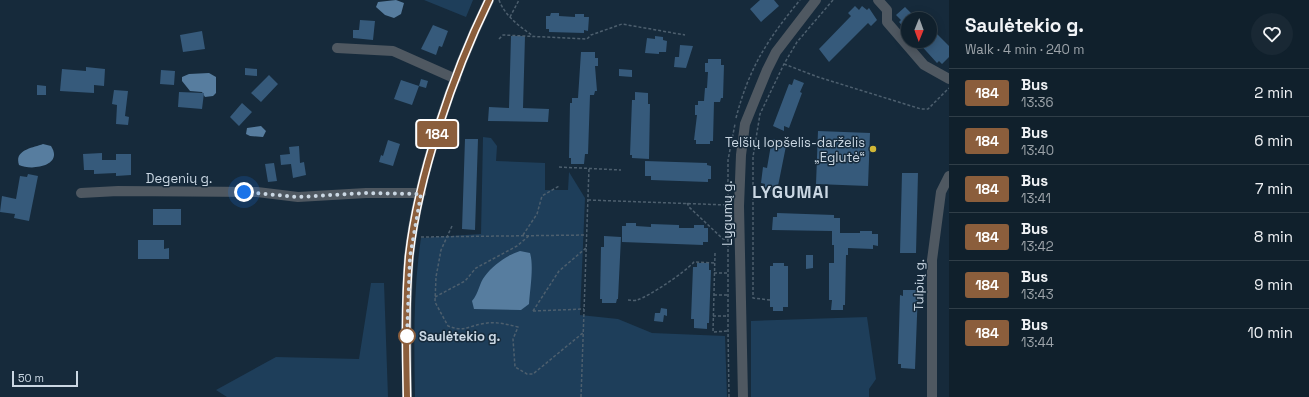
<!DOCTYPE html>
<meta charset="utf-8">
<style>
:root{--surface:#10202c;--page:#192834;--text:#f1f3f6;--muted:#9ca3a9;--line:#303e48}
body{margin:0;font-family:"Space Grotesk",sans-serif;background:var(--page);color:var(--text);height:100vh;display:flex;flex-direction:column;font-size:15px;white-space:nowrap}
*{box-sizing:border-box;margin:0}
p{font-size:13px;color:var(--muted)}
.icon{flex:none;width:22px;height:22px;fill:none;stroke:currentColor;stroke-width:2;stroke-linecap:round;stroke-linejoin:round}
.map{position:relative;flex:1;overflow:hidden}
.drawer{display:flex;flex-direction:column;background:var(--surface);width:360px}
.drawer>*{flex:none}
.badge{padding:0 8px;border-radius:3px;font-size:14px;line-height:26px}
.needle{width:26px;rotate:181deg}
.tools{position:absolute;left:901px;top:12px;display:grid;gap:8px}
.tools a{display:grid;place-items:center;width:36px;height:36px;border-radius:50%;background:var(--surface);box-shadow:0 2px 10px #0003,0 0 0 1px var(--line);font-size:20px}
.scale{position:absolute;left:12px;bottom:10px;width:66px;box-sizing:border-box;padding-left:4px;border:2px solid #cad7e3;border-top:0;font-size:11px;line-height:14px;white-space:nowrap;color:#cad7e3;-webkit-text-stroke:3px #162a3b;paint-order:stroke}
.you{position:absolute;width:20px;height:20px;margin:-10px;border:3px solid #fff;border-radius:50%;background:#1a73e8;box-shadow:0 0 0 6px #1a73e833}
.map>.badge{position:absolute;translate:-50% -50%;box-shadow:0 0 0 2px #fff}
.round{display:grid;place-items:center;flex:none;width:42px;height:42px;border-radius:21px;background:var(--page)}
.head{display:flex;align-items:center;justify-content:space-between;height:68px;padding:0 16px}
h1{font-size:19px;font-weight:800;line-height:30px}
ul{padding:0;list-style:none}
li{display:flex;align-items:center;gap:12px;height:48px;padding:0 16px;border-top:1px solid var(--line)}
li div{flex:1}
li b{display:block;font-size:15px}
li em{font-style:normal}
li .badge{min-width:44px;font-weight:700;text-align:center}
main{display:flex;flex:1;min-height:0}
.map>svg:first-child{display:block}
</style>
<main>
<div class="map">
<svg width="949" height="397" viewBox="0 0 949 397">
<rect width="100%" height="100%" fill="#162a3b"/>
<path fill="#1e3e5a" d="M 424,0 L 473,0 L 466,17 Z
M 483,137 L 491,138 L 497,146 L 496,161 L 545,163 L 545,190 L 568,190 L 569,172 L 585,198 L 580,315 L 618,319 L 652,333 L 725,336 L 727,397 L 415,397 C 414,343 413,291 421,238 L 481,234 Z
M 371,283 L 384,283 L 388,397 L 227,397 L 216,390 L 276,357 L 359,359 Z
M 867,317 L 876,379 L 869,389 L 869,397 L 751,397 L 751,321 Z"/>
<path fill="#577d9f" d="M 396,0 L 404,3 L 401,14 L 394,18 L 385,15 L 376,7 L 378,2 Z
M 209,73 L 216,77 L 216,93 L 213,96 L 205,97 L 202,92 L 190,91 L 182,81 L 182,77 L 189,74 Z
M 261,126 L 266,131 L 263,137 L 250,136 L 246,134 L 247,128 Z
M 43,144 L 51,146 C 64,166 32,171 19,165 C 14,150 32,148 43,144 Z
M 520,251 L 530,253 C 534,266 530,289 529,304 L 521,310 L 474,309 L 472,301 C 479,293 479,283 485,276 C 493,265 507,255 520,251 Z"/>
<path fill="#365a7b" d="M 760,0 L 774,0 L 779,6 L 761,22 L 750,9 Z
M 855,6 L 859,10 L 862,6 L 867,10 L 869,8 L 877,20 L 871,26 L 868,23 L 829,62 L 819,49 L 851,16 L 848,13 Z
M 905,7 L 917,19 L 908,19 L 908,32 L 899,22 L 901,20 L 896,15 Z
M 551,13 L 559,13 L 559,16 L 575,17 L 575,14 L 584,14 L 584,17 L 589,17 L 588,31 L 584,30 L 584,33 L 549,32 L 549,29 L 546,29 L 546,16 L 550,16 Z
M 360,20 L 375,21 L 373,40 L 353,38 L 353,30 L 359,30 Z
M 433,25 L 448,31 L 442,47 L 439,46 L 436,55 L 421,49 Z
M 930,27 L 949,46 L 949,57 L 942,64 L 939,61 L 937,63 L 917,41 L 930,41 Z
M 202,31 L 205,49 L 183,52 L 180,35 Z
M 511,36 L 525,36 L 523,108 L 549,109 L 548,122 L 488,121 L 489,107 L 509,108 Z
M 655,36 L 663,37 L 663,40 L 667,41 L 666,52 L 659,52 L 659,54 L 645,53 L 647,38 L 655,39 Z
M 680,45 L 693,46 L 686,68 L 674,67 L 675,57 L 679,57 Z
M 581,52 L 595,52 L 595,58 L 598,58 L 598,66 L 595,66 L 597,91 L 595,91 L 594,95 L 590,95 L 588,154 L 585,154 L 584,164 L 571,164 L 571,158 L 569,158 L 570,103 L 572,103 L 572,98 L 578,98 Z
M 708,59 L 721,59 L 721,65 L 724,65 L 723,98 L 721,98 L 720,102 L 714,102 L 713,141 L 710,141 L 710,144 L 696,144 L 696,140 L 694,140 L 697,115 L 695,115 L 695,105 L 698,105 L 698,101 L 704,101 L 705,88 L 707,88 L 708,72 L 705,72 L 705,63 L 708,63 Z
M 86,67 L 105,69 L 104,86 L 94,85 L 94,93 L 60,91 L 62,69 L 86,71 Z
M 245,68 L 257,69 L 257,76 L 245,75 Z
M 619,69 L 632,70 L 632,77 L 619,76 Z
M 161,70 L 175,71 L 174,85 L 160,84 Z
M 269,75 L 278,84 L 261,102 L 251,93 Z
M 421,79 L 428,81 L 426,88 L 419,86 Z
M 794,79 L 804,83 L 800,92 L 802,93 L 789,128 L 784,126 L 784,131 L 773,126 L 789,84 L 792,85 Z
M 401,80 L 419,86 L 412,105 L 394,99 Z
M 37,85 L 46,86 L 46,95 L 37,95 Z
M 114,90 L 128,91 L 125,116 L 129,117 L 128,125 L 116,124 L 117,105 L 112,104 Z
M 179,92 L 204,93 L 202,109 L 178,107 Z
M 635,92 L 648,93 L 648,104 L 650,104 L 649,159 L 632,158 L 632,155 L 630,155 L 632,100 L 635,100 Z
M 242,103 L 252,112 L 239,126 L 230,117 Z
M 818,131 L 870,133 L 868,186 L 816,184 Z
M 465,139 L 478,139 L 475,230 L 462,229 Z
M 772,139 L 782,140 L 782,145 L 786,146 L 778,186 L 775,186 L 774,191 L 764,190 L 765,184 L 761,183 L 763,167 L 767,168 Z
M 388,140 L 400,144 L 393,166 L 379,162 L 381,155 L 383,156 Z
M 299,146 L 300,163 L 304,162 L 306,175 L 293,178 L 291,164 L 281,165 L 280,155 L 290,154 L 289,147 Z
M 102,153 L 102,160 L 116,160 L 116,154 L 131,154 L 131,175 L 116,176 L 116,173 L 94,174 L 94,170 L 84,170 L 83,154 Z
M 645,161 L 707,163 L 707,165 L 711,166 L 711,179 L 708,179 L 708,182 L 651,180 L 651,176 L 645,176 Z
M 274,163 L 277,181 L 268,182 L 265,164 Z
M 902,173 L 918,173 L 916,253 L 900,253 Z
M 28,174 L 38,176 L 29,221 L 14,218 L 15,214 L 0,212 L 2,196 L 16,199 L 20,176 L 27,177 Z
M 153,209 L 181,209 L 181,225 L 153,225 Z
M 777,213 L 834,215 L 834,218 L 840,218 L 840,233 L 860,233 L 860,231 L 872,231 L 872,234 L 878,234 L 878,246 L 873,245 L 873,249 L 848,248 L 848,255 L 846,255 L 845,305 L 843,305 L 843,310 L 831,310 L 832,300 L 829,300 L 829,263 L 834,263 L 834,245 L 832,245 L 832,231 L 772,230 L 773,217 L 777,217 Z
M 626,223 L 636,223 L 636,226 L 651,227 L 651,224 L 679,225 L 679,228 L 694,228 L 694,225 L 704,225 L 704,228 L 708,228 L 708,242 L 703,242 L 703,245 L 622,242 L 622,226 L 626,226 Z
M 604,236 L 621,237 L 618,299 L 617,299 L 616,303 L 602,303 L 602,299 L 600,299 L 601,247 L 604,247 Z
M 138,240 L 164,240 L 164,249 L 169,248 L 169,259 L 138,259 Z
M 806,255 L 813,255 L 813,268 L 806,269 Z
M 697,263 L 709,263 L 709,270 L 711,270 L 709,323 L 707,323 L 707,329 L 694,328 L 694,319 L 691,319 L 693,267 L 697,267 Z
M 773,263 L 784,263 L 784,266 L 788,266 L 788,307 L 783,307 L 783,311 L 773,311 L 773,307 L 770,307 L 770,266 L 773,266 Z
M 903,290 L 918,290 L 915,369 L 901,368 L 901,364 L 898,364 L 900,295 L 903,296 Z
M 661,308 L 667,309 L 667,316 L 664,315 L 663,322 L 654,321 L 655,313 L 660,313 Z"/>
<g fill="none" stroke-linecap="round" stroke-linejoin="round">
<path stroke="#4d5f6e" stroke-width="1.5" stroke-dasharray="3 2" stroke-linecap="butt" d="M 499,0 C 505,16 519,26 533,36
M 510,17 L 519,0
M 499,39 L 503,35 L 587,39 L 591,35 L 622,24 L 685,35
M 784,64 L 818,77 L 921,109 L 928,109 L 949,88
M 736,118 C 749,68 767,40 800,0
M 559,167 L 621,170
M 588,200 L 728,205
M 687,203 L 689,207 L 723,239 L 728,240
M 452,226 L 441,250 L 436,277 L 435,302 L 448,326 C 464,332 466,327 481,324 C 494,321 506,324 518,327 L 513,339 L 515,367 L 527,374 L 533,374 L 584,332
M 523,235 L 537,214 L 542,196 L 559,186
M 421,237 L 587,235
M 715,253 L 713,332 L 728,331
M 714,273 L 727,273
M 714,295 L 728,295
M 435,297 L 465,281 L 476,268 L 517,246 L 530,235
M 628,300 C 631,300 635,301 637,300 C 650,296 685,272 694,262 L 715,263
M 770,300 L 753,298 L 753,157 L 760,114 L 784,64 L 797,42 L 833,0
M 533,311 L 559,271 L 586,248
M 533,311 L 584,309
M 713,316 L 728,316
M 581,397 L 589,168
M 729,397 L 728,331 L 728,160 L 735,124"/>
<path stroke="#4f5861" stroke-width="10" d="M 878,0 L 887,10 L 887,22 L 924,65 L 949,79
M 337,48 L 393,51 L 456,79
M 81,193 L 118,191 L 257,192 L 298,197 L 366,193 L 421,193
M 407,397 C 407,351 405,303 409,257 C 418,175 453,74 489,0
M 743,397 L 739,206 L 741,155 L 745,124 L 767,70 L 776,52 L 816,0
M 932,397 L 932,260 L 941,192 L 949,176"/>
</g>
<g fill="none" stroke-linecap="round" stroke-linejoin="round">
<defs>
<path id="line" d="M 407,397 C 406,351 405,303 409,257 C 418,176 453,74 489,0"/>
</defs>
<use href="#line" stroke="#fff" stroke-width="9"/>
<use href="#line" stroke="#8b5e3c" stroke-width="6"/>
<path stroke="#cad7e3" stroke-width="4" stroke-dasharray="0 7.2" d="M 244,192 L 298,197 L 366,193 L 421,194 L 410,257 L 407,336"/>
</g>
<circle fill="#d1b736" stroke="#162a3b" stroke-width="1.5" cx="873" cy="149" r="4"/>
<circle fill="#fff" stroke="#8b5e3c" stroke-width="2" cx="407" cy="336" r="8"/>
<g text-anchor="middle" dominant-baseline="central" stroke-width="3" stroke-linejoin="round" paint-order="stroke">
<g font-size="13" fill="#cad7e3" stroke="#162a3b" text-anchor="end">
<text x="865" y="142">Telšių lopšelis-darželis<tspan x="865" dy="15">„Eglutė“</tspan></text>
</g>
<g font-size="13" fill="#cad7e3" stroke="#162a3b">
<text x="179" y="178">Degenių g.</text>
<text transform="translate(727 213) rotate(-90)">Lygumų g.</text>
<text transform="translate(919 285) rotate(-89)">Tulpių g.</text>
</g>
<g font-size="13" font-weight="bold" fill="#cad7e3" stroke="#162a3b" text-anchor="start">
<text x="419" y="336">Saulėtekio g.</text>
</g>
<g font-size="17" font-weight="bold" letter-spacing="1" fill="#cad7e3" stroke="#162a3b">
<text x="791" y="192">LYGUMAI</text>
</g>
</g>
</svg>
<div class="tools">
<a><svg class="needle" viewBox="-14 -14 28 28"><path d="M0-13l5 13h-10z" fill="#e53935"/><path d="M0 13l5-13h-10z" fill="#9ca3a9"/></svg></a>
</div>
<div class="scale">50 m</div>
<div class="you" style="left:244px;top:192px"></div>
<b class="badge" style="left:437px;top:134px;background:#8b5e3c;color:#fff">184</b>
</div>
<section class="drawer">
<div class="head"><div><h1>Saulėtekio g.</h1><p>Walk · 4 min · 240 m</p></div><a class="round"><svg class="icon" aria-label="heart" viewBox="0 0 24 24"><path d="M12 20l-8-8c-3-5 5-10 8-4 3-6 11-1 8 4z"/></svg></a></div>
<ul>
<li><span class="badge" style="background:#8b5e3c;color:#fff">184</span><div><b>Bus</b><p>13:36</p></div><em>2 min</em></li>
<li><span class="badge" style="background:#8b5e3c;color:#fff">184</span><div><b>Bus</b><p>13:40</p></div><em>6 min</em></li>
<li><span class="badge" style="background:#8b5e3c;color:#fff">184</span><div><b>Bus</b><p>13:41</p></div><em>7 min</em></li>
<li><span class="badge" style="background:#8b5e3c;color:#fff">184</span><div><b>Bus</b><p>13:42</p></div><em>8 min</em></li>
<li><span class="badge" style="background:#8b5e3c;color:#fff">184</span><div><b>Bus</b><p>13:43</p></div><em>9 min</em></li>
<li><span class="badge" style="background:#8b5e3c;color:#fff">184</span><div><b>Bus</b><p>13:44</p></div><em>10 min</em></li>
</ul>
</section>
</main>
